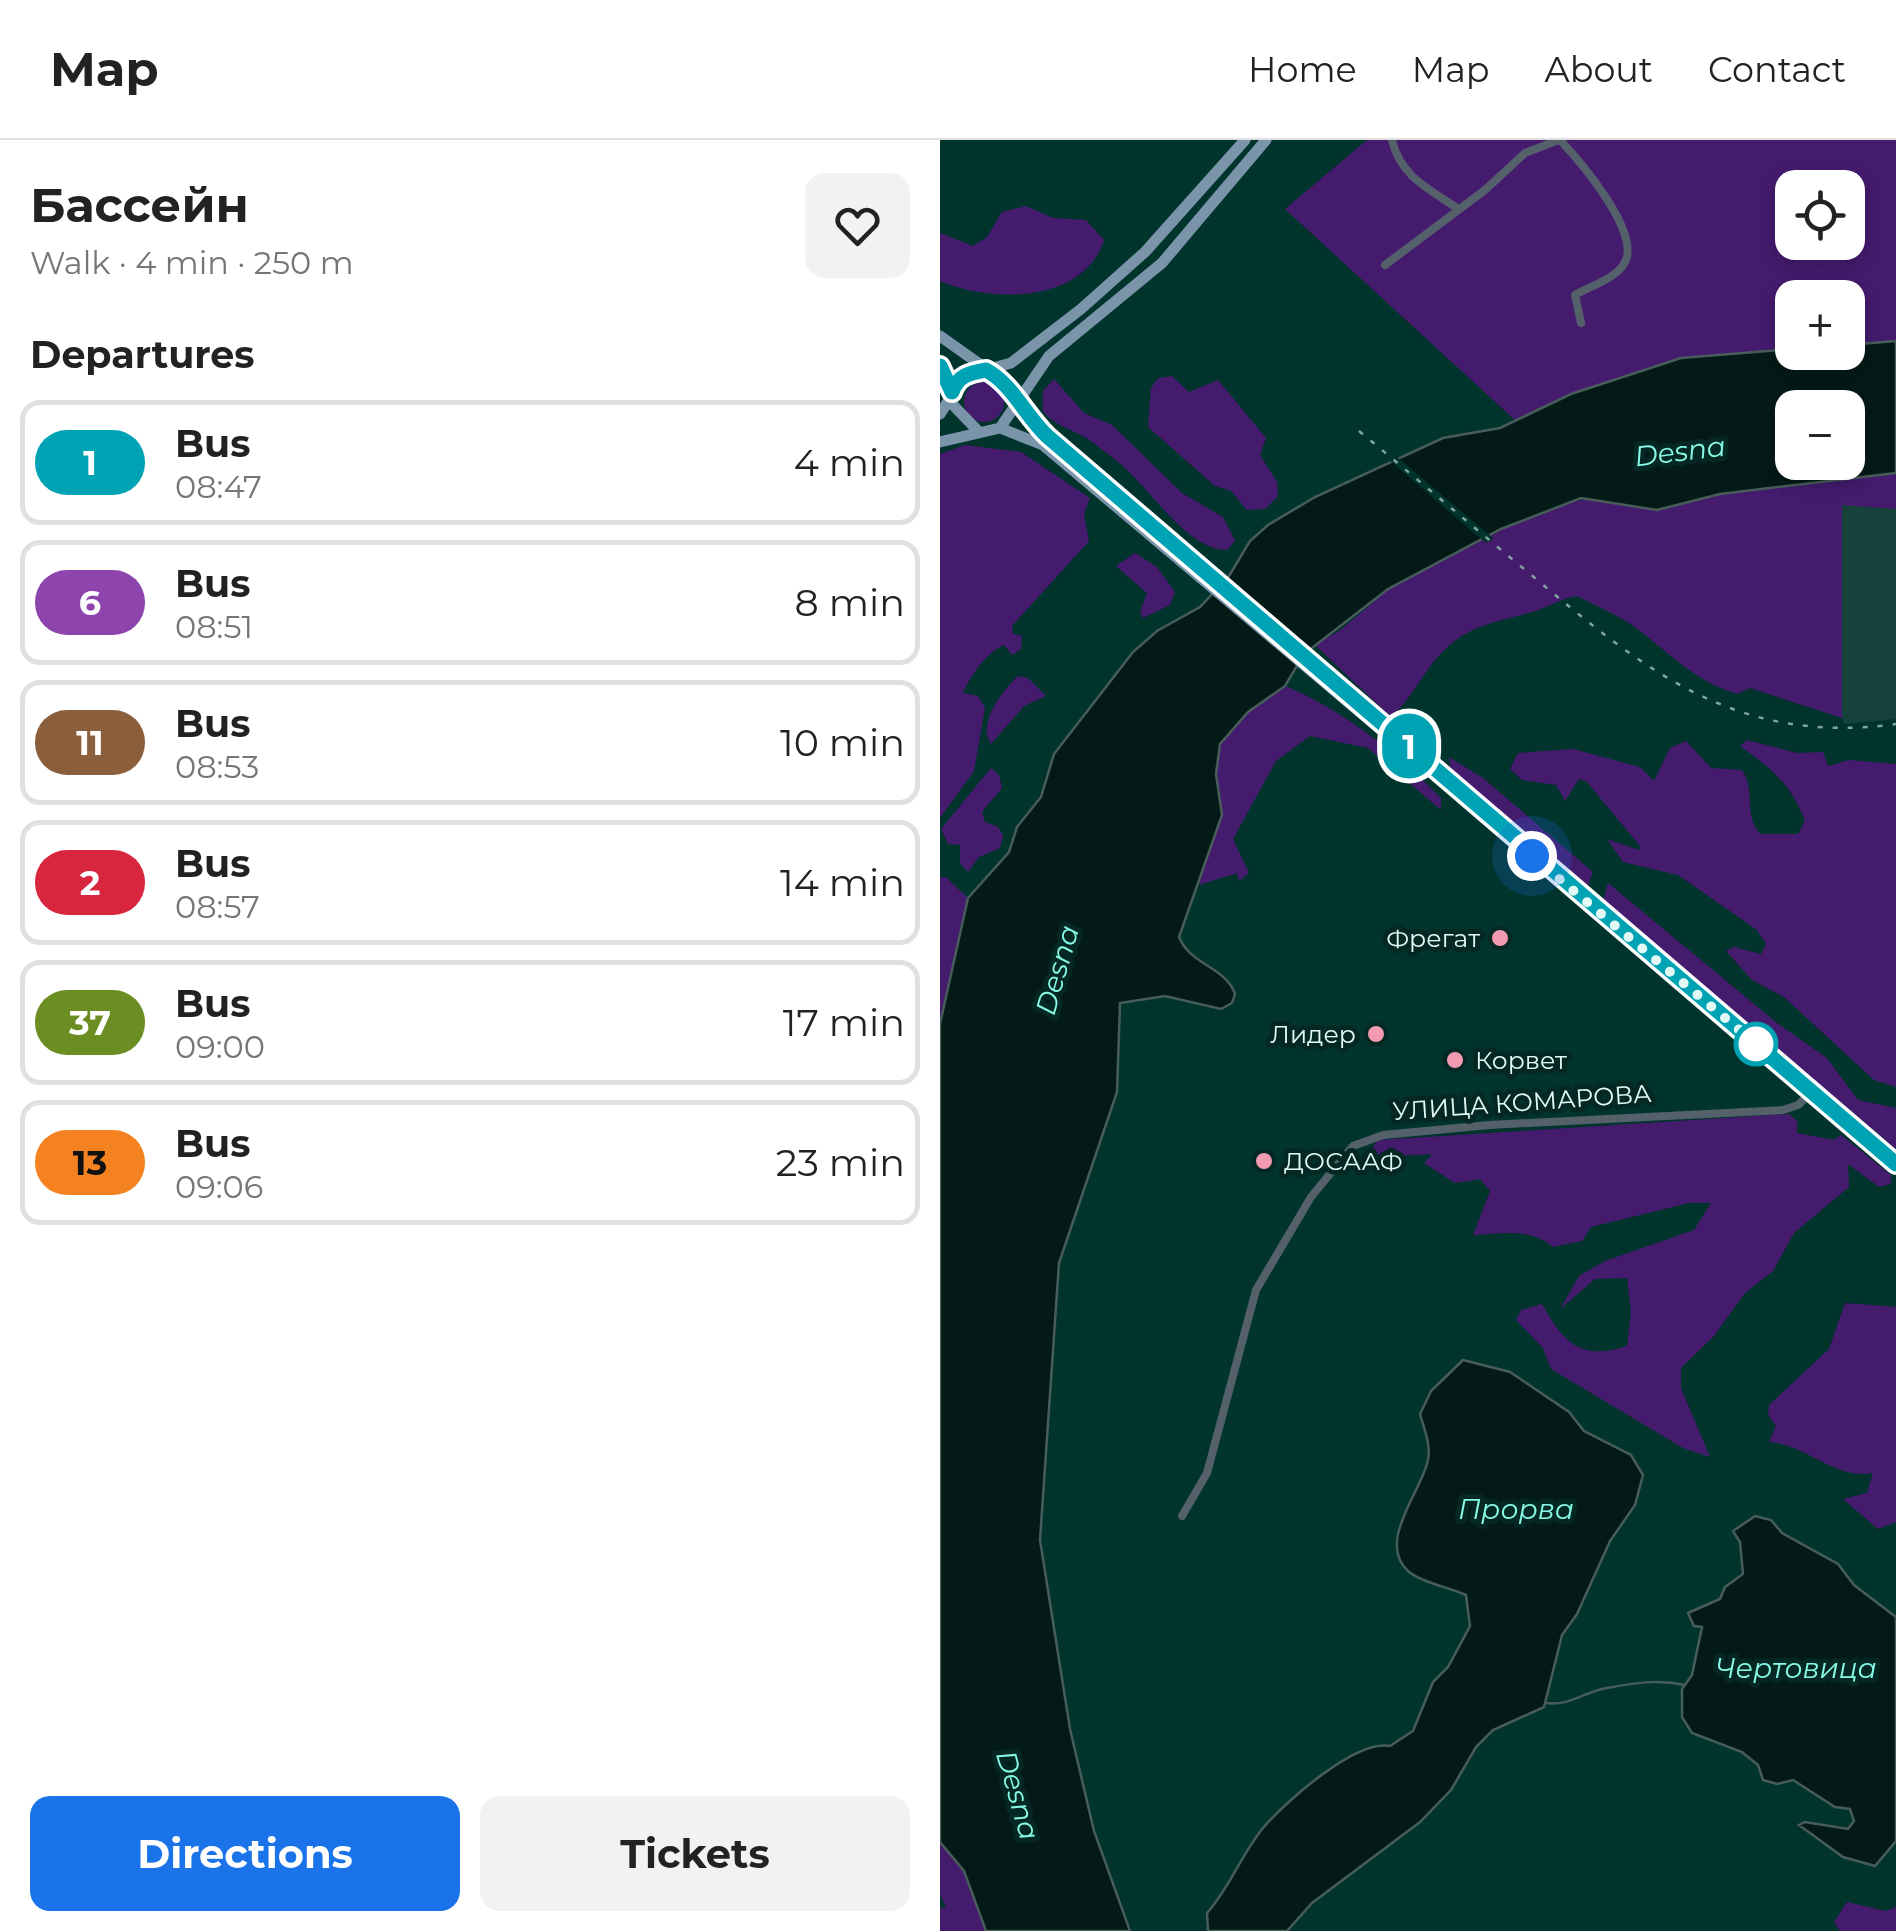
<!DOCTYPE html>
<meta charset="utf-8">
<style>
:root{--surface:#fff;--page:#f2f2f2;--text:#222;--muted:#767676;--line:#e0e0e0;--accent:#1a73e8}
body{margin:0;font-family:Montserrat,sans-serif;background:var(--page);color:var(--text);height:100vh;display:flex;flex-direction:column;font-size:38px;white-space:nowrap}
*{box-sizing:border-box;margin:0}
p{font-size:32px;color:var(--muted)}
.icon{flex:none;width:55px;height:55px;fill:none;stroke:currentColor;stroke-width:2;stroke-linecap:round;stroke-linejoin:round}
.map{position:relative;flex:1;overflow:hidden}
.panel{display:flex;flex-direction:column;background:var(--surface);width:940px}
.panel>*{flex:none}
.badge{padding:0 20px;border-radius:32px;font-size:35px;line-height:65px}
.buttons{position:absolute;left:835px;top:30px;display:grid;gap:20px}
.buttons a{display:grid;place-items:center;width:90px;height:90px;border-radius:20px;background:var(--surface);box-shadow:0 5px 15px #0003;font-size:50px}
.you{position:absolute;width:50px;height:50px;margin:-25px;border:8px solid #fff;border-radius:50%;background:#1a73e8;box-shadow:0 0 0 15px #1a73e833}
.map>.badge{position:absolute;translate:-50% -50%;box-shadow:0 0 0 5px #fff}
h2{padding:0 30px;font-size:38px;line-height:90px}
.round{display:grid;place-items:center;flex:none;width:105px;height:105px;border-radius:20px;background:var(--page)}
.head{display:flex;align-items:center;justify-content:space-between;height:170px;padding:0 30px}
h1{font-size:48px;font-weight:700;line-height:75px}
.action{display:flex;gap:20px;margin-top:auto;padding:20px 30px}
.action a{flex:1;height:115px;border-radius:20px;background:var(--accent);color:#fff;font-size:40px;font-weight:700;line-height:115px;text-align:center}
.action a+a{background:var(--page);color:var(--text)}
ul{padding:0;list-style:none}
li{display:flex;align-items:center;gap:30px;height:125px;margin:0 20px 15px;padding:0 10px;border:5px solid var(--line);border-radius:20px}
li div{flex:1}
li b{display:block;font-size:38px}
li em{font-style:normal}
li .badge{min-width:110px;font-weight:700;text-align:center}
header{display:flex;align-items:center;gap:60px;box-sizing:border-box;height:140px;padding:0 50px;background:var(--surface);border-bottom:2px solid var(--line)}
header strong{font-size:48px}
nav{display:flex;gap:55px;margin-inline-start:auto;font-size:35px}
main{display:flex;flex:1;min-height:0}
.map>svg:first-child{display:block}
</style>
<header>
<strong>Map</strong>
<nav><a>Home</a><a>Map</a><a>About</a><a>Contact</a></nav>
</header>
<main>
<section class="panel">
<div class="head"><div><h1>Бассейн</h1><p>Walk · 4 min · 250 m</p></div><a class="round"><svg class="icon" aria-label="heart" viewBox="0 0 24 24"><path d="M12 20l-8-8c-3-5 5-10 8-4 3-6 11-1 8 4z"/></svg></a></div>
<h2>Departures</h2>
<ul>
<li><span class="badge" style="background:#00a3b4;color:#fff">1</span><div><b>Bus</b><p>08:47</p></div><em>4 min</em></li>
<li><span class="badge" style="background:#8e44ad;color:#fff">6</span><div><b>Bus</b><p>08:51</p></div><em>8 min</em></li>
<li><span class="badge" style="background:#8b5e3c;color:#fff">11</span><div><b>Bus</b><p>08:53</p></div><em>10 min</em></li>
<li><span class="badge" style="background:#d7263d;color:#fff">2</span><div><b>Bus</b><p>08:57</p></div><em>14 min</em></li>
<li><span class="badge" style="background:#6b8e23;color:#fff">37</span><div><b>Bus</b><p>09:00</p></div><em>17 min</em></li>
<li><span class="badge" style="background:#f58220;color:#111">13</span><div><b>Bus</b><p>09:06</p></div><em>23 min</em></li>
</ul>
<div class="action"><a>Directions</a><a>Tickets</a></div>
</section>
<div class="map">
<svg width="956" height="1791" viewBox="0 0 956 1791">
<rect width="100%" height="100%" fill="#02342e"/>
<path fill="#16423c" d="M 902,364 L 956,369 L 956,579 L 904,584 L 902,578 Z"/>
<path fill="#451b6e" fill-rule="evenodd" d="M 427,0 L 956,0 L 956,201 L 908,205 L 908,158 L 852,158 L 852,209 C 751,214 667,233 576,281 L 345,69 ZM 852,48 L 908,48 L 908,102 L 852,102 Z
M 86,66 L 113,78 L 146,80 L 164,100 C 143,164 52,163 0,141 L 0,93 L 33,106 L 47,97 L 62,72 Z
M 232,236 L 249,252 L 278,240 L 326,298 L 320,315 L 337,342 L 338,356 L 325,369 L 307,370 L 291,351 L 275,346 L 208,287 L 211,248 L 218,238 Z
M 114,239 L 144,273 L 172,285 L 242,353 L 283,377 L 295,401 L 287,410 C 254,411 218,362 197,340 C 186,327 169,315 155,304 C 137,290 118,288 103,272 L 103,251 Z
M24 262a20 20 0 1 1 40 0a20 20 0 1 1-40 0Z
M 25,305 L 81,312 L 150,358 L 144,374 L 149,401 L 72,486 L 73,494 L 82,496 L 81,509 L 72,515 L 64,505 C 46,513 31,535 23,553 L 38,556 L 45,568 L 34,631 L 0,678 L 0,314 Z
M 956,333 L 956,369 L 902,365 L 902,578 L 810,548 L 797,554 C 757,542 731,515 699,490 C 681,476 658,467 637,456 C 621,458 608,468 592,472 C 553,483 524,485 495,520 C 479,540 470,560 451,577 L 374,504 L 398,492 L 449,449 L 561,389 L 621,363 L 655,358 L 717,370 L 780,354 Z
M 195,413 L 217,427 L 235,452 L 230,465 L 203,478 L 200,472 L 207,453 L 176,426 Z
M 78,536 L 88,538 L 106,556 L 84,566 L 51,604 C 37,583 62,551 78,536 Z
M 345,546 C 402,569 458,614 501,658 L 501,670 L 428,608 L 370,596 L 336,621 L 293,699 L 309,733 L 299,741 L 297,733 L 259,745 L 282,675 L 276,634 L 280,604 L 308,572 Z
M 807,600 L 857,613 L 883,612 L 888,626 L 909,620 L 956,624 L 956,947 L 934,940 L 844,857 L 812,840 L 786,811 L 794,807 L 821,814 L 826,804 L 817,790 L 738,735 L 683,722 L 667,699 L 699,710 L 700,706 L 646,641 L 639,639 L 625,661 L 616,645 L 582,640 L 570,629 L 578,613 L 633,609 L 700,627 L 714,641 L 730,608 L 746,601 L 771,628 L 802,630 C 816,649 803,675 820,694 L 858,694 L 865,681 C 852,645 831,628 800,606 Z
M 509,617 L 543,638 L 653,732 L 647,748 L 511,633 Z
M 51,628 L 59,635 L 62,648 L 42,672 L 45,682 L 58,687 L 63,696 L 60,708 L 39,717 L 28,732 L 20,723 L 20,705 L 8,704 L 1,689 Z
M 0,737 L 6,737 L 28,758 L 0,884 Z
M 668,743 L 837,883 L 887,918 L 918,960 L 956,968 L 956,1009 L 663,761 Z
M 849,974 L 857,981 L 857,993 L 894,1000 L 901,995 L 951,1035 L 951,1044 L 939,1047 L 908,1024 L 909,1047 L 854,1093 L 833,1131 L 805,1153 L 774,1196 L 741,1228 L 741,1248 L 770,1317 L 743,1308 L 611,1229 L 603,1208 L 576,1180 L 581,1170 L 602,1164 C 624,1204 642,1221 687,1206 L 691,1172 L 687,1138 L 655,1139 L 620,1169 L 639,1136 L 665,1121 L 754,1090 L 771,1063 L 749,1063 L 651,1087 L 642,1101 L 613,1107 C 591,1087 561,1094 533,1095 L 550,1051 L 540,1039 L 515,1043 L 484,1023 L 492,1014 L 442,1017 L 430,1011 L 438,1000 Z
M 905,1163 L 956,1167 L 956,1382 L 938,1389 L 903,1359 L 927,1353 L 933,1333 C 895,1340 866,1304 829,1302 L 836,1286 L 828,1275 L 829,1265 L 889,1209 Z
M 0,1702 L 24,1731 L 46,1791 L 0,1791 L 0,1768 L 6,1768 L 0,1754 Z
M 907,1762 L 946,1771 L 956,1767 L 956,1791 L 900,1791 L 894,1782 Z"/>
<path fill="#041a17" stroke="#475d5a" stroke-width="2.5" fill-rule="evenodd" d="M 956,201 L 956,333 L 780,354 L 717,370 L 641,358 L 561,389 L 448,449 L 364,514 L 345,546 L 308,572 L 280,604 L 276,634 L 282,675 L 239,797 C 250,825 286,827 295,854 L 292,863 L 281,869 L 225,856 L 180,863 L 177,952 L 119,1123 L 100,1400 L 130,1589 L 154,1691 L 190,1791 L 46,1791 L 24,1731 L 0,1702 L 0,884 L 28,758 L 69,712 L 77,687 L 101,657 L 114,614 L 193,512 L 217,491 L 260,467 L 289,436 L 310,401 L 328,385 L 375,357 L 503,298 L 560,288 L 631,254 L 741,218 L 852,209 L 908,212 L 908,205 ZM 852,268 L 908,268 L 908,322 L 852,322 Z
M 523,1220 L 570,1232 L 629,1272 L 644,1291 L 691,1315 L 703,1335 L 695,1365 L 670,1401 L 637,1474 L 622,1495 L 604,1567 L 553,1590 L 536,1607 L 511,1650 L 480,1682 L 372,1763 L 347,1791 L 268,1791 L 267,1773 C 290,1747 301,1715 323,1688 C 345,1662 416,1599 450,1606 L 473,1591 L 493,1542 L 508,1527 L 530,1486 L 526,1455 C 511,1448 480,1442 468,1431 C 436,1402 482,1351 488,1320 C 491,1304 484,1289 480,1274 L 491,1251 Z
M 815,1376 L 831,1380 L 842,1393 L 898,1424 L 914,1445 L 956,1477 L 956,1701 L 935,1726 L 903,1717 L 859,1685 L 865,1682 L 908,1689 L 914,1681 L 910,1669 L 895,1667 L 853,1640 L 837,1644 L 823,1640 L 818,1625 L 802,1612 L 752,1593 L 742,1577 L 742,1549 L 752,1535 L 762,1487 L 754,1486 L 748,1473 L 780,1459 L 785,1447 L 803,1434 L 800,1402 L 793,1391 Z"/>
<path fill="#02342e" d="M 457,317 L 554,399 L 546,403 L 449,320 Z"/>
<g fill="none" stroke-linecap="round" stroke-linejoin="round">
<path stroke="#475d5a" stroke-width="2.5" d="M 606,1563 C 631,1566 643,1552 667,1548 C 694,1543 718,1539 745,1545"/>
<path stroke="#54616b" stroke-width="8" d="M 452,0 C 460,36 489,49 517,68
M 620,0 C 640,21 698,89 686,120 C 679,138 650,146 635,155 L 641,183
M 445,125 L 545,50 L 585,13 L 619,0
M 242,1376 L 267,1333 L 316,1150 L 371,1057 L 413,1006 L 443,995 L 549,985 L 843,970 L 858,965 L 872,952"/>
<path stroke="#7a94a9" stroke-width="11" d="M 0,196 L 62,240 L 87,276 L 107,295 L 447,587
M 0,226 L 12,253
M 0,274 L 12,255
M 60,288 L 109,216 L 222,123 L 326,0
M 38,291 L 12,264 L 12,253 L 21,237 L 71,223 L 141,169 L 205,112 L 305,0
M 0,302 L 60,288 L 103,305 L 956,1024"/>
<path stroke="#83a5a0" stroke-width="2.5" stroke-dasharray="5 10" stroke-linecap="butt" d="M 419,291 C 476,338 532,386 589,433 C 704,530 796,606 956,584"/>
</g>
<g fill="none" stroke-linecap="round" stroke-linejoin="round">
<defs>
<path id="line" d="M 0,226 L 12,252 C 18,235 30,233 46,230 C 72,244 85,275 107,296 L 956,1024"/>
</defs>
<use href="#line" stroke="#fff" stroke-width="22"/>
<use href="#line" stroke="#00a3b4" stroke-width="15"/>
<path stroke="#e2f9f5" stroke-width="10" stroke-dasharray="0 18" d="M 592,716 L 816,904"/>
</g>
<g fill="#f19ab1" stroke="#052824" stroke-width="4">
<circle cx="560" cy="798" r="10"/>
<circle cx="436" cy="894" r="10"/>
<circle cx="515" cy="920" r="10"/>
<circle cx="324" cy="1021" r="10"/>
</g>
<circle fill="#fff" stroke="#00a3b4" stroke-width="5" cx="816" cy="904" r="20"/>
<g text-anchor="middle" dominant-baseline="central" stroke-width="10" stroke-linejoin="round" paint-order="stroke">
<g font-size="25" fill="#e2f9f5" stroke="#052824" text-anchor="end">
<text x="540" y="798">Фрегат</text>
<text x="416" y="894">Лидер</text>
<text x="535" y="920" text-anchor="start">Корвет</text>
<text x="344" y="1021" text-anchor="start">ДОСААФ</text>
</g>
<g font-size="25" fill="#e2f9f5" stroke="#052824">
<text transform="translate(582 962) rotate(-4)">УЛИЦА КОМАРОВА</text>
</g>
<g font-size="28" font-style="italic" fill="#87f9e7" stroke="#052824">
<text transform="translate(740 311) rotate(-7)">Desna</text>
<text transform="translate(117 830) rotate(-74)">Desna</text>
<text x="576" y="1369">Прорва</text>
<text x="856" y="1528">Чертовица</text>
<text transform="translate(78 1655) rotate(74)">Desna</text>
</g>
</g>
</svg>
<div class="buttons">
<a><svg class="icon" aria-label="locate" viewBox="0 0 24 24"><circle cx="12" cy="12" r="6"/><path d="M12 2v4M12 18v4M2 12h4M18 12h4"/></svg></a>
<a>+</a>
<a>−</a>
</div>
<div class="you" style="left:592px;top:716px"></div>
<b class="badge" style="left:469px;top:606px;background:#00a3b4;color:#fff">1</b>
</div>
</main>
